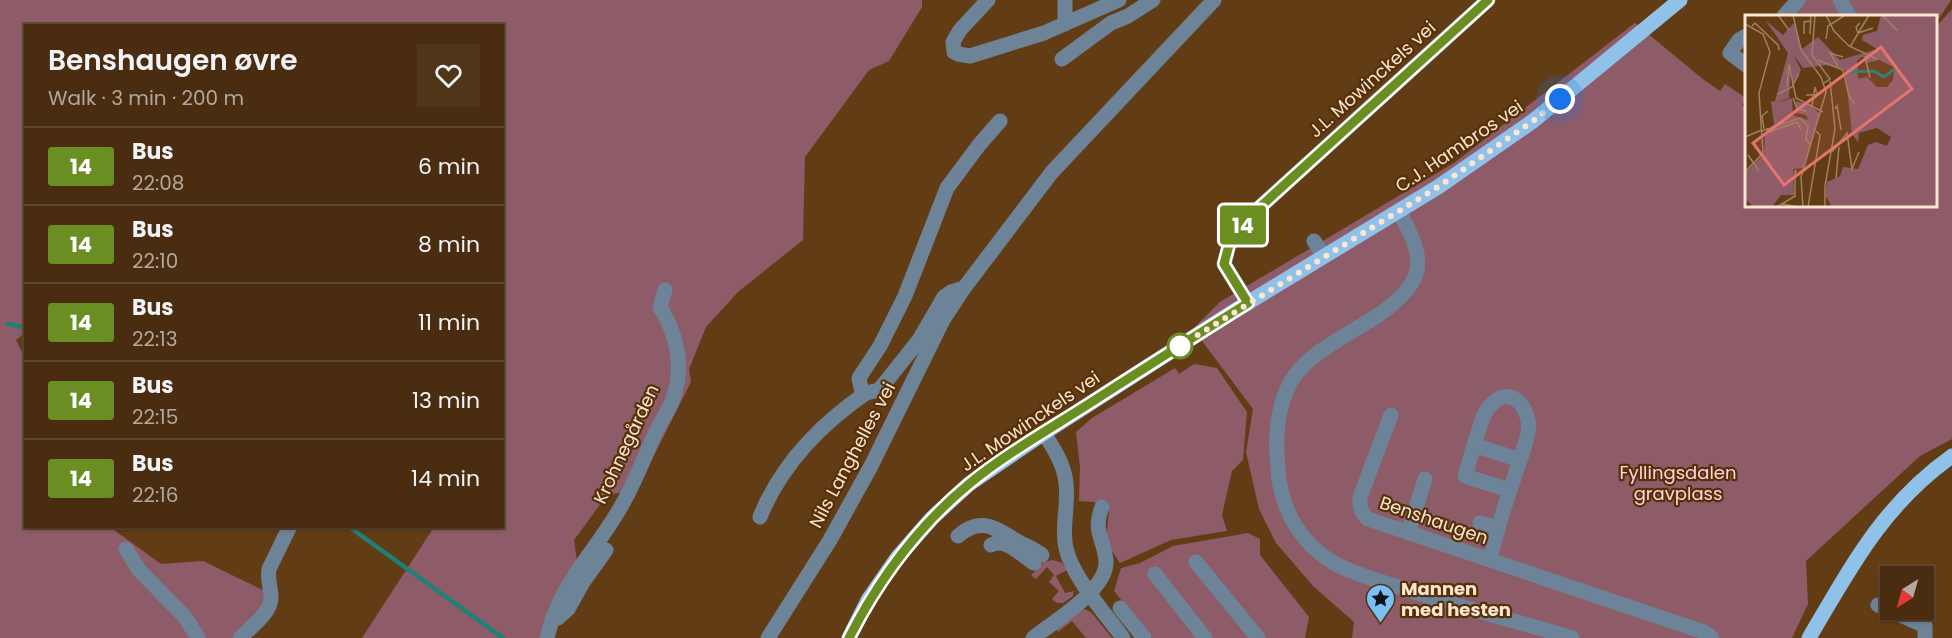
<!DOCTYPE html>
<meta charset="utf-8">
<style>
:root{--surface:#4a2d10;--page:#513519;--text:#f1f3f6;--muted:#b2a89f;--line:#614930}
body{margin:0;font-family:Poppins,sans-serif;background:var(--page);color:var(--text);height:100vh;display:flex;flex-direction:column;font-size:22px;white-space:nowrap}
*{box-sizing:border-box;margin:0}
p{font-size:20px;color:var(--muted)}
.icon{flex:none;width:33px;height:33px;fill:none;stroke:currentColor;stroke-width:2;stroke-linecap:round;stroke-linejoin:round}
.map{position:relative;flex:1;overflow:hidden}
.drawer{position:absolute;left:24px;top:24px;width:480px;height:504px;display:flex;flex-direction:column;background:var(--surface);border-radius:0px;box-shadow:0 2px 4px #0004,0 0 0 2px var(--line)}
.drawer>*{flex:none}
.badge{padding:0 12px;border-radius:4px;font-size:21px;line-height:39px}
.needle{width:39px;rotate:217deg}
.controls{position:absolute;left:1880px;top:566px;display:grid;gap:12px}
.controls a{display:grid;place-items:center;width:54px;height:54px;border-radius:0px;background:var(--surface);box-shadow:0 2px 4px #0004,0 0 0 2px var(--line);font-size:30px}
.you{position:absolute;width:30px;height:30px;margin:-15px;border:4px solid #fff;border-radius:50%;background:#1a73e8;box-shadow:0 0 0 9px #1a73e833}
.map>.badge{position:absolute;translate:-50% -50%;box-shadow:0 0 0 3px #fff}
.round{display:grid;place-items:center;flex:none;width:63px;height:63px;border-radius:0px;background:var(--page)}
.headline{display:flex;align-items:center;justify-content:space-between;height:102px;padding:0 24px}
h1{font-size:28px;font-weight:600;line-height:45px}
ul{padding:0;list-style:none}
li{display:flex;align-items:center;gap:18px;height:78px;padding:0 24px;border-top:2px solid var(--line)}
li div{flex:1}
li b{display:block;font-size:22px}
li em{font-style:normal}
li .badge{min-width:66px;font-weight:700;text-align:center}
.map>svg:first-child{display:block}
</style>
<div class="map">
<svg width="1952" height="638" viewBox="0 0 1952 638">
<rect width="100%" height="100%" fill="#623c15"/>
<path fill="#8d5c68" d="M 0,0 L 922,0 L 922,7 L 889,61 L 869,70 L 805,157 L 803,240 L 738,292 L 706,327 L 689,369 L 691,382 L 640,483 L 635,490 L 607,495 L 574,540 L 578,568 L 540,638 L 362,638 L 434,527 L 502,526 L 502,26 L 26,26 L 26,332 L 16,340 L 25,358 L 26,526 L 112,527 L 114,530 L 161,564 L 203,561 L 277,597 L 234,638 L 0,638 Z
M 1804,0 L 1951,0 L 1936,23 L 1936,16 L 1792,16 Z
M 1952,9 L 1952,439 L 1920,456 L 1806,561 L 1808,604 L 1792,638 L 1352,638 L 1354,622 L 1313,586 L 1276,543 L 1259,509 L 1246,452 L 1253,409 L 1193,329 L 1220,302 L 1454,163 L 1635,23 L 1704,80 L 1720,91 L 1725,84 L 1746,98 L 1742,105 L 1746,109 L 1746,206 L 1936,206 L 1936,27 Z
M 1194,364 L 1217,368 L 1247,412 L 1243,460 L 1232,471 L 1222,515 L 1227,531 L 1171,540 L 1120,563 L 1106,542 L 1109,511 L 1094,502 L 1079,501 L 1080,467 L 1076,432 L 1092,418 L 1175,368 L 1179,374 Z
M 1248,533 L 1260,539 L 1260,555 L 1309,617 L 1305,638 L 1152,638 L 1114,591 L 1121,568 L 1140,563 L 1173,546 Z
M 1053,560 L 1062,563 L 1067,570 L 1056,576 L 1065,593 L 1074,591 L 1073,596 L 1063,603 L 1057,603 L 1052,599 L 1059,591 L 1049,582 L 1054,575 L 1047,567 L 1036,579 L 1031,575 L 1044,562 Z
M 1084,609 L 1091,612 L 1112,638 L 1086,638 L 1072,621 L 1058,632 L 1056,628 L 1076,611 Z"/>
<g fill="none" stroke-linecap="round" stroke-linejoin="round">
<path stroke="#1d8176" stroke-width="4.5" d="M 8,324 L 26,328
M 348,526 L 503,638"/>
<path stroke="#6d8498" stroke-width="15" d="M 988,0 L 960,30 L 953,42 L 954,52 L 958,54 L 970,56 L 1044,33 L 1119,0
M 1840,0 L 1849,16
M 1784,16 L 1798,0
M 1065,24 L 1065,0
M 1746,36 L 1739,40 L 1730,53 L 1746,65
M 1062,59 L 1111,23 L 1128,16 L 1153,0
M 1399,211 C 1408,229 1423,253 1416,274 C 1411,289 1396,302 1384,311 C 1359,329 1327,343 1305,364 C 1275,392 1274,441 1279,479 C 1284,515 1303,545 1334,563 C 1353,574 1377,580 1398,587 C 1455,606 1514,620 1572,638
M 1314,241 L 1324,256
M 964,288 L 951,292 L 944,297 L 919,340 L 888,379 L 879,390 L 866,393 L 861,388 L 859,378 L 880,346 L 905,296 L 947,188 L 979,145 L 1000,121
M 1248,303 L 1224,264 L 1229,245 L 1242,226 L 1260,207 L 1488,0
M 1391,415 L 1360,497 C 1359,507 1361,513 1368,519 L 1704,632 L 1712,638
M 1044,433 C 1054,449 1064,464 1066,483 C 1069,505 1061,527 1066,548 C 1072,577 1106,614 1123,638
M 1474,445 L 1465,476 L 1509,490
M 760,517 C 781,465 821,424 866,393
M 1480,523 L 1497,527
M 1408,533 L 1425,479
M 958,536 C 980,516 995,528 1017,541 C 1026,546 1034,549 1042,555
M 991,545 C 1005,537 1021,555 1034,563
M 126,549 L 139,570 L 185,617 L 198,638
M 1490,560 C 1496,533 1504,507 1513,481 C 1518,465 1525,449 1528,432 C 1532,411 1512,383 1492,404 C 1481,414 1479,432 1474,445 L 1520,460
M 1196,562 L 1258,638
M 1155,574 L 1205,638
M 1878,605 L 1925,626 L 1925,638
M 1120,608 L 1144,638
M 552,618 L 558,618 L 568,609 L 583,582 L 606,550
M 240,638 C 250,628 271,613 271,598 C 271,588 267,579 269,569 L 290,526
M 547,638 C 560,581 597,551 623,503 C 635,482 644,458 654,436 C 659,424 668,412 673,399 C 684,367 677,335 660,307 L 665,290
M 768,638 L 830,540 L 871,466 L 943,320 L 964,288 L 1052,172 L 1214,0
M 1033,638 C 1053,622 1107,590 1106,562 C 1105,539 1092,533 1102,507"/>
<path stroke="#90c1e8" stroke-width="15" d="M 849,638 L 868,600 L 897,558 L 932,518 L 969,484 L 1044,433 L 1231,313 L 1438,187 L 1533,121 L 1680,0
M 1809,638 C 1851,567 1883,505 1952,456"/>
</g>
<g fill="none" stroke-linecap="round" stroke-linejoin="round">
<defs>
<path id="line" d="M 849,638 C 879,579 917,527 969,484 C 1008,452 1055,426 1098,398 C 1148,366 1198,334 1248,303 L 1224,264 L 1229,245 L 1242,226 L 1260,207 L 1488,0"/>
</defs>
<use href="#line" stroke="#fff" stroke-width="14"/>
<use href="#line" stroke="#6b8e23" stroke-width="9"/>
<path stroke="#fce5d1" stroke-width="6" stroke-dasharray="0 10.8" d="M 1180,346 L 1175,349 L 1438,187 L 1533,121 L 1560,99"/>
</g>
<defs>
<symbol id="sight-pin" viewBox="-11 -11 22 30"><path d="M0 17L-7.5 6A9.5 9.5 0 1 1 7.5 6Z" fill="#77bff7" stroke="#563108"/><path d="M0-6L1.8-2.2L6-1.7L2.9 1.2L3.7 5.4L0 3.3L-3.7 5.4L-2.9 1.2L-6-1.7L-1.8-2.2Z" fill="#111"/></symbol>
</defs>
<g fill-rule="evenodd">
<use href="#sight-pin" x="1364" y="582" width="33" height="45"/>
</g>
<circle fill="#fff" stroke="#6b8e23" stroke-width="3" cx="1180" cy="346" r="12"/>
<g text-anchor="middle" dominant-baseline="central" stroke-width="4.5" stroke-linejoin="round" paint-order="stroke">
<g font-size="18" fill="#fce5d1" stroke="#563108">
<text transform="translate(1372 79) rotate(-42)">J.L. Mowinckels vei</text>
<text transform="translate(1459 146) rotate(-34)">C.J. Hambros vei</text>
<text transform="translate(1030 421) rotate(-34)">J.L. Mowinckels vei</text>
<text transform="translate(626 444) rotate(-65)">Krohnegården</text>
<text transform="translate(852 455) rotate(-62)">Nils Langhelles vei</text>
<text transform="translate(1434 520) rotate(19)">Benshaugen</text>
</g>
<g font-size="18" fill="#fed5de" stroke="#563108">
<text x="1678" y="472">Fyllingsdalen<tspan x="1678" dy="21">gravplass</tspan></text>
</g>
<g font-size="18" font-weight="bold" fill="#fce5d1" stroke="#563108" text-anchor="start">
<text x="1401" y="588">Mannen<tspan x="1401" dy="21">med hesten</tspan></text>
</g>
</g>
<g transform="translate(1745 15)">
<rect width="192" height="192" fill="#623c15"/>
<path d="M 136,0 L 192,0 L 192,192 L 87,192 L 80,180 L 82,167 L 95,161 L 98,152 L 113,154 L 123,130 L 131,127 L 142,131 L 146,122 L 132,113 L 114,118 L 113,127 L 107,119 L 100,55 L 81,50 L 58,53 L 48,39 L 56,55 L 47,71 L 46,53 L 44,83 L 32,88 L 47,83 L 48,100 L 63,105 L 61,100 L 51,98 L 51,86 L 65,90 L 75,99 L 59,153 L 48,154 L 49,180 L 36,180 L 27,192 L 9,192 L 0,184 L 0,158 L 19,139 L 20,117 L 29,109 L 26,87 L 30,86 L 43,38 L 21,6 L 38,20 L 49,8 L 57,34 L 73,22 L 95,45 L 132,34 L 117,25 L 118,20 L 132,16 ZM 117,42 L 120,42 L 120,48 L 134,45 L 149,52 L 148,65 L 142,72 L 132,72 L 122,62 L 113,64 L 112,46 Z" fill="#8d5c68" fill-rule="evenodd"/>
<path fill="none" stroke="#1d8176" stroke-width="3" d="M 102,57 L 129,56 L 139,62 L 151,53"/>
<path fill="none" stroke="#a08060" stroke-width="1.5" d="M 33,0 L 44,15M 48,0 L 56,35 L 76,62 L 81,77 L 56,162 L 58,192M 70,0 L 67,40 L 85,64 L 79,68M 81,0 L 89,16 L 104,31 L 132,44M 137,0 L 153,16M 115,8 L 111,12 L 113,18 L 128,13M 0,9 L 18,19 L 25,37 L 14,78 L 18,138 L 0,157M 7,11 L 10,8 L 33,30 L 34,35M 59,19 L 59,7 L 65,6M 65,19 L 66,0M 81,24 L 83,11 L 99,1M 105,32 L 124,0M 120,41 L 125,63M 73,45 L 98,55 L 104,81 L 109,88M 93,51 L 85,38 L 98,42M 42,72 L 44,49 L 51,83 L 78,97M 33,79 L 47,72 L 54,58M 61,80 L 72,80 L 70,72M 48,83 L 52,94 L 61,96M 67,91 L 70,72M 90,94 L 92,91 L 96,115M 22,113 L 24,117 L 52,107 L 56,115M 19,114 L 17,101 L 23,96M 17,116 L 55,103 L 63,111 L 61,125 L 65,129M 0,122 L 17,115M 87,137 L 102,118 L 107,154 L 114,137M 3,140 L 14,156M 91,163 L 94,132M 37,189 L 50,181 L 50,156 L 51,156 L 50,159M 31,192 L 37,189 L 53,192M 63,192 L 75,120 L 71,116M 80,192 L 80,171 L 90,114 L 85,66"/>
<path fill="#e5746c" fill-opacity="0.15" stroke="#e5746c" stroke-width="3" d="M 136,32 L 167,74 L 39,170 L 8,128 Z"/>
<rect width="192" height="192" fill="none" stroke="#fce5d1" stroke-width="3"/>
</g>
</svg>
<div class="controls">
<a><svg class="needle" viewBox="-14 -14 28 28"><path d="M0-13l5 13h-10z" fill="#e53935"/><path d="M0 13l5-13h-10z" fill="#b2a89f"/></svg></a>
</div>
<div class="you" style="left:1560px;top:99px"></div>
<b class="badge" style="left:1243px;top:225px;background:#6b8e23;color:#fff">14</b>
<section class="drawer">
<div class="headline"><div><h1>Benshaugen øvre</h1><p>Walk · 3 min · 200 m</p></div><a class="round"><svg class="icon" aria-label="heart" viewBox="0 0 24 24"><path d="M12 20l-8-8c-3-5 5-10 8-4 3-6 11-1 8 4z"/></svg></a></div>
<ul>
<li><span class="badge" style="background:#6b8e23;color:#fff">14</span><div><b>Bus</b><p>22:08</p></div><em>6 min</em></li>
<li><span class="badge" style="background:#6b8e23;color:#fff">14</span><div><b>Bus</b><p>22:10</p></div><em>8 min</em></li>
<li><span class="badge" style="background:#6b8e23;color:#fff">14</span><div><b>Bus</b><p>22:13</p></div><em>11 min</em></li>
<li><span class="badge" style="background:#6b8e23;color:#fff">14</span><div><b>Bus</b><p>22:15</p></div><em>13 min</em></li>
<li><span class="badge" style="background:#6b8e23;color:#fff">14</span><div><b>Bus</b><p>22:16</p></div><em>14 min</em></li>
</ul>
</section>
</div>
